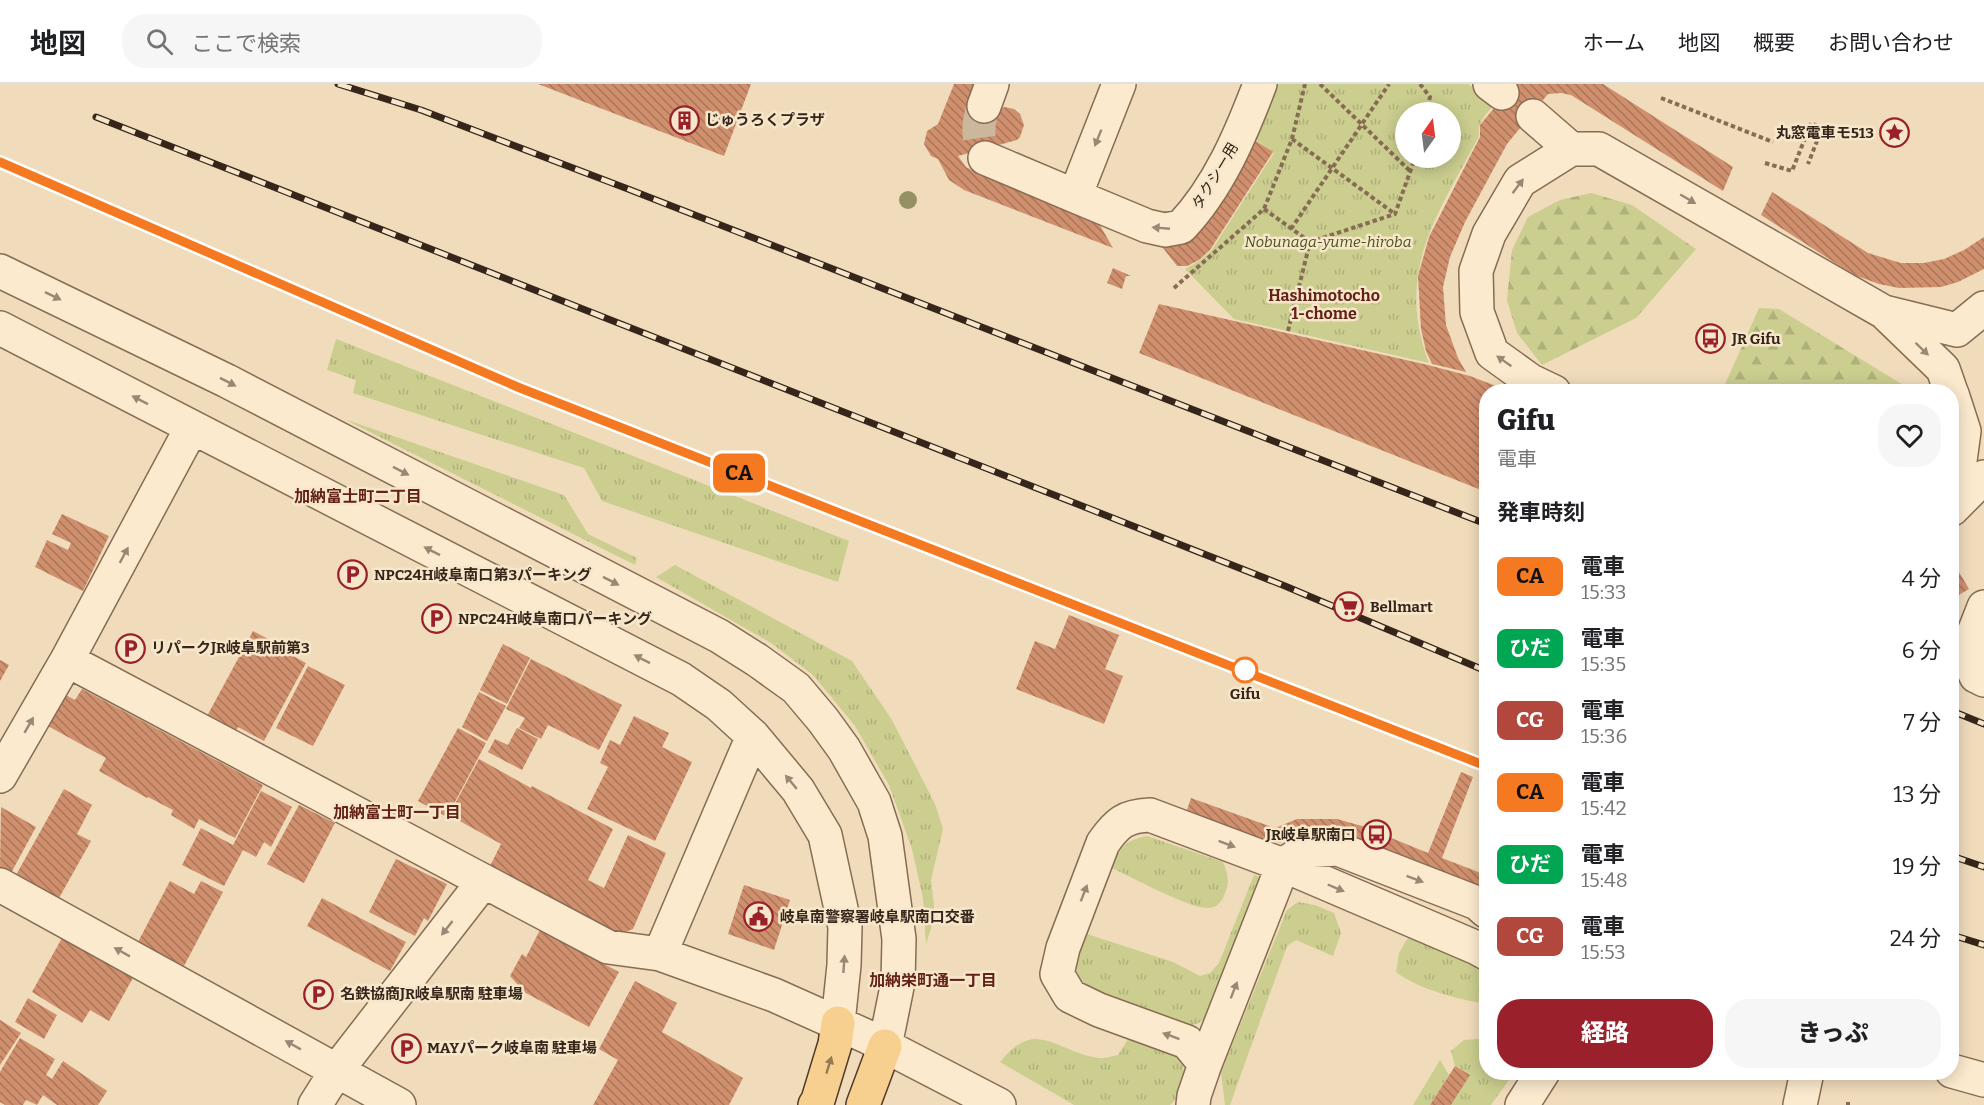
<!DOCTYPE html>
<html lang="ja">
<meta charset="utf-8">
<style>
:root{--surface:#fff;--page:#f6f6f6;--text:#202124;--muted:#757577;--line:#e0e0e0;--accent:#9a212b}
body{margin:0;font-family:Bitter,"Noto Sans JP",serif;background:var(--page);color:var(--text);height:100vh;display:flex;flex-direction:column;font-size:22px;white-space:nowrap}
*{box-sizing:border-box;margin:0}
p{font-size:20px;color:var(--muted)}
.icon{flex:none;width:33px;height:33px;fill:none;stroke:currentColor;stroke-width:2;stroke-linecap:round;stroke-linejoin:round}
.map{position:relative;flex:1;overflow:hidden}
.details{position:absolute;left:1479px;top:300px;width:480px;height:696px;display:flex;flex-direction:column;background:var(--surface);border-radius:24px;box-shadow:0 3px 15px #0003}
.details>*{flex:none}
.badge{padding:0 12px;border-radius:9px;font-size:21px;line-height:39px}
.needle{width:39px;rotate:14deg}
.controls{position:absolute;left:1395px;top:18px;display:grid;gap:12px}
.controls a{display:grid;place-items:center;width:66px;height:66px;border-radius:50%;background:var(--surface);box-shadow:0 3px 15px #0003;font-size:30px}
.map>.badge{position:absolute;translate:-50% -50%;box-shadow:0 0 0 3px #fff}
h2{padding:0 18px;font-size:22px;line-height:54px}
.round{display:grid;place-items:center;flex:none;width:63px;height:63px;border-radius:24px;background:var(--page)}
.overview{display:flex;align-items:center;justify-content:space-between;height:102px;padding:0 18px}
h1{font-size:28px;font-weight:800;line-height:45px}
.cta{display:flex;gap:12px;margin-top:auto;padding:12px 18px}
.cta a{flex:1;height:69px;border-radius:24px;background:var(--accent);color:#fff;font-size:24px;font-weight:800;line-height:69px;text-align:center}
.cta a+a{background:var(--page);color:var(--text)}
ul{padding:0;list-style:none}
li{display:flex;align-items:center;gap:18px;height:72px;padding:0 18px}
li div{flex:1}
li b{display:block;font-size:22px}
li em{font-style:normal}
li .badge{min-width:66px;font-weight:700;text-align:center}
header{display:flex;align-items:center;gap:36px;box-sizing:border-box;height:84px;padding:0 30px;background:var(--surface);border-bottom:2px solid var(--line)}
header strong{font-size:28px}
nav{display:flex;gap:33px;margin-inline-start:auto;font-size:21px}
.search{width:420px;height:54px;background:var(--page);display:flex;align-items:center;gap:15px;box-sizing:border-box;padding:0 21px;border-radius:24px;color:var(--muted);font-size:22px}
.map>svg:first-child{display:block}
</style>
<header>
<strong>地図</strong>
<div class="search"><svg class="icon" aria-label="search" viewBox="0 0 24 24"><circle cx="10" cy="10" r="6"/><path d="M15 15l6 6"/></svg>ここで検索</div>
<nav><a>ホーム</a><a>地図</a><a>概要</a><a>お問い合わせ</a></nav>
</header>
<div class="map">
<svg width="1984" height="1021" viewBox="0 0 1984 1021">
<defs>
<pattern id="grass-tufts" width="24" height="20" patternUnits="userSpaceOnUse" patternTransform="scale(1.5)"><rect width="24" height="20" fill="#cbce8f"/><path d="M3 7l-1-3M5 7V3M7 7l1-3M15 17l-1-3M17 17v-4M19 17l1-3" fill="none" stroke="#afb17b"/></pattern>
<pattern id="forest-firs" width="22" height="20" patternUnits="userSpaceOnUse" patternTransform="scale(1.5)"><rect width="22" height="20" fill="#cbce8f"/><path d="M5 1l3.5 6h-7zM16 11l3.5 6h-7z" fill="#afb17b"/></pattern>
<pattern id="building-back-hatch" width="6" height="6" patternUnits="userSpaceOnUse" patternTransform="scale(1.5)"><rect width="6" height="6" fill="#d0906e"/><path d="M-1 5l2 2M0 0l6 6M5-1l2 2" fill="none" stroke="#aa755a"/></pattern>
</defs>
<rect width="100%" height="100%" fill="#f0dcbb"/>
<path fill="url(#grass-tufts)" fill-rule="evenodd" d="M 1271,0 L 1468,0 L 1495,20 C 1486,31 1477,37 1479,52 C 1438,131 1394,186 1429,279 L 1234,235 L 1185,185 L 1199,177 L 1211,167 L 1274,69 L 1255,55 ZM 1406,28 L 1450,28 L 1450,74 L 1406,74 Z
M 336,255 L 849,457 L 838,498 L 602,417 L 584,384 L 353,309 L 356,296 L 327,286 Z
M 344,335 L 564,411 L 588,450 L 637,474 L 635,481 Z
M 675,481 L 852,577 L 892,636 L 935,720 L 943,745 L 931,796 L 935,831 L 926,860 L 923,814 L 912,765 L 889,701 L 855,642 L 813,591 L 771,559 L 656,493 Z
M 1147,752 L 1223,778 C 1228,789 1230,798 1225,809 C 1223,816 1218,823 1210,824 C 1191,826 1132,793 1112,784 C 1120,763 1124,757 1147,752 Z
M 1254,791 L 1264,794 L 1206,934 L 1197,940 L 1186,942 L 1090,905 C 1068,883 1076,876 1084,849 L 1173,878 L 1200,892 L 1210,889 L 1219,879 Z
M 1298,818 L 1315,821 L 1334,829 L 1341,849 L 1333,872 L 1296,856 L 1287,862 L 1230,1021 L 1225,1021 L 1221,988 L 1287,826 Z
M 1409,852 L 1477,883 L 1486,891 L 1486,919 C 1463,918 1414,903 1396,888 L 1399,869 Z
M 1129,954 C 1150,961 1191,966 1183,996 C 1181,1006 1178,1015 1170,1021 L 1074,1021 L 1000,978 C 1036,932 1058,969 1099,974 C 1105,975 1112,972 1118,971 Z
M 1478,955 L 1486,957 L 1486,988 L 1514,989 L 1491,1021 L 1451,1021 L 1470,991 L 1455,982 L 1451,967 L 1464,956 Z
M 1440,976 L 1449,991 L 1430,1021 L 1413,1021 Z"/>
<path fill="url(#forest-firs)" d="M 1591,109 L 1632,121 L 1696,165 L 1636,234 L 1542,281 L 1517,249 L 1507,216 L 1512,166 L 1528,133 L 1560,116 Z
M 1759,224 L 1779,225 L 1913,307 L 1722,307 Z"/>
<path fill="url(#building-back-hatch)" d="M 538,0 L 751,0 L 724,72 Z
M 954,0 L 976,0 L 964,33 L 1005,23 L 1014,25 L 1020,30 L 1024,41 L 1020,53 L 1017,56 L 958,72 L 966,83 L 980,90 L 1097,136 L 1113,164 L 964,106 L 949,96 L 938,75 L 931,72 L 924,60 L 927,47 L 938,40 Z
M 1514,0 L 1603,0 L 1733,83 L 1723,107 L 1571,11 L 1561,9 L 1548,10 L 1507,60 L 1465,138 L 1450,173 L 1443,203 L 1446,241 L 1458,274 L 1466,288 L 1432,280 L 1426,267 L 1421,245 L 1418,192 L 1429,153 L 1480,53 L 1480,41 Z
M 1256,57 L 1273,68 L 1210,166 L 1199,176 L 1187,182 L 1177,182 L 1160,160 L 1171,163 L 1189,157 Z
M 1772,108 L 1868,169 L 1901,179 L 1924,179 L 1944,175 L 1964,166 L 1984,153 L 1984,185 L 1958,198 L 1941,203 L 1899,204 L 1879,200 L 1857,192 L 1843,184 L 1761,131 Z
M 1113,184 L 1131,192 L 1126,192 L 1122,205 L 1107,199 Z
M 1159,220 L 1428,281 L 1470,292 L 1509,307 L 1486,308 L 1486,408 L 1139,269 Z
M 62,430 L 109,452 L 83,507 L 35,483 L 47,456 L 68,466 L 71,459 L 52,450 Z
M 1956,483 L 1969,505 L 1952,515 L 1952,486 Z
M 1069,531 L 1119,551 L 1105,585 L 1123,592 L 1104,640 L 1016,605 L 1035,557 L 1055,565 Z
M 253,547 L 281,562 L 280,565 L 306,579 L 264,657 L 238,643 L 235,649 L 206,634 Z
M 503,560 L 530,574 L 507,620 L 480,606 Z
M 531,575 L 622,621 L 599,666 L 548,641 L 541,655 L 519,644 L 525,634 L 506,625 Z
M 0,576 L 9,581 L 0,597 Z
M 308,582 L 345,601 L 313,662 L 276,644 Z
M 82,605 L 263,701 L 235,754 L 199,735 L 194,745 L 171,731 L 173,726 L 148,713 L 147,714 L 99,687 L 106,674 L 46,641 L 64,610 L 75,616 Z
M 479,608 L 506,622 L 487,657 L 462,643 Z
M 634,632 L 669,649 L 662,663 L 692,678 L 655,757 L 587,725 L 608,683 L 600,679 L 610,656 L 620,661 Z
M 458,644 L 486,659 L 447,733 L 418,717 Z
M 517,644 L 538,655 L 522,686 L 488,668 L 495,655 L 508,661 Z
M 479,675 L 531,704 L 532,702 L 613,745 L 588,796 L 604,804 L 628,751 L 666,769 L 633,845 L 617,851 L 489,784 L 501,760 L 449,731 Z
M 1461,688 L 1473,693 L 1442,774 L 1486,791 L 1486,805 L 1357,755 L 1333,748 L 1317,747 L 1301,750 L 1280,759 L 1261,756 L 1187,726 L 1191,714 L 1275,744 L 1297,735 L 1337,735 L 1362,742 L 1428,769 Z
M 64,705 L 92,721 L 77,750 L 91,757 L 59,814 L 16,791 Z
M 261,707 L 292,723 L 271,763 L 264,758 L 256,773 L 243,766 L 224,802 L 182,781 L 201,744 L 233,761 Z
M 299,721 L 335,739 L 304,799 L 267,780 Z
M 1,723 L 36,743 L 11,789 L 0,783 Z
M 396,775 L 447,800 L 428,837 L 424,834 L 415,852 L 369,828 Z
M 170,797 L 194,810 L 201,797 L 223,808 L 184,882 L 138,858 Z
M 744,801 L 790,816 L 774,866 L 728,850 Z
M 322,814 L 406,858 L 390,887 L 307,842 Z
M 540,846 L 619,888 L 589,943 L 524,908 L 510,892 L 522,870 L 526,873 Z
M 62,854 L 134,892 L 109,937 L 90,926 L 82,939 L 32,908 Z
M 635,897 L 677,919 L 662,948 L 743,994 L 729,1021 L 593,1021 L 618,976 L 599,965 Z
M 28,914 L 57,931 L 44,955 L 15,938 Z
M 0,936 L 21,949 L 0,981 Z
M 20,954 L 55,975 L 46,991 L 52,995 L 63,977 L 107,1007 L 98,1021 L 57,1021 L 43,1011 L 37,1021 L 26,1016 L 23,1021 L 5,1021 L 0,1018 L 0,988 Z
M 1455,982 L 1470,991 L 1451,1021 L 1430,1021 Z"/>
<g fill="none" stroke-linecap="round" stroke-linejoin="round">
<path stroke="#cbb79b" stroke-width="33" stroke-dasharray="33 16" stroke-linecap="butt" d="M 984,22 C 976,41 978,56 985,74"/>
<defs>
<path id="minor" d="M 1490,0 L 1502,9
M 984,22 L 992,0
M 1533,32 L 1571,65
M 985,74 L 1075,112 L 1119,0
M 1075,112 L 1147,142 L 1165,146 L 1181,143 C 1219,103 1241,50 1260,0
M 0,187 L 227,297 L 719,552 L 757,576 L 796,604 L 823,636 L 844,665 L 874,718 L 885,752 L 899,855 L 898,898 L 885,962
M 1885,229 L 1943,285 L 1951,308
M 0,244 L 681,595 L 719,621 L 753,652 L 798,706 L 825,751 L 845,843 L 844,881 L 838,939
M 1554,308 L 1531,297 L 1492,269 L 1477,228 L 1476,187 L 1489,150 L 1520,97 L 1571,65 L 1599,65 L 1884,228 L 1957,246 L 1984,224
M 1952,310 L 1964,347 L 1959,384 L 1952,408
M 1952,425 L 1984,393
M 1984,523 L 1966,569 L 1976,592 L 1984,596
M 67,576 L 608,863 L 660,870 L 774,911 L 868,953 L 999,1021
M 0,692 L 67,576 L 192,343
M 0,801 L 399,1021
M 660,870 L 753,652
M 1205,980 L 1283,781 L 1304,767 L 1338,765 L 1477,819 L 1486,827
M 1952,987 L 1984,996
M 315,1021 L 337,986 L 483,798
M 1193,1021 L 1194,1012 L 1205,980 L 1187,958 L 1099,926 L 1070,912 L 1057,890 L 1063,864 L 1103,759 C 1117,739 1125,732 1150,731 L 1283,781 L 1477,864 L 1486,869
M 1522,1021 L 1543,988
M 1800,1021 L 1807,988"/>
<path id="major" d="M 815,1021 L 818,1016 L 835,960 L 838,939
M 863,1021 L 885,962"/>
</defs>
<use href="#minor" stroke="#876c54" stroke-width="36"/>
<use href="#major" stroke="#543a29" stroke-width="36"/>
<path stroke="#876c54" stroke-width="4" stroke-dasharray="4.5 3" stroke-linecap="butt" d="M 1320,0 L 1410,87
M 1420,0 L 1430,13 L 1426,28
M 1661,14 L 1773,58
M 1292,55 L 1395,130
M 1765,79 L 1792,87 L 1811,39 L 1822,44 L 1808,80
M 1264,125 L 1310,158
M 1291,145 L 1389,0
M 1174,204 L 1264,125 L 1292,55 L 1305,0
M 1288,247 L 1310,158 L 1395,130 L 1415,74
M 1848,1021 L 1848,1018"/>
<use href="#minor" stroke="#fbeace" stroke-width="33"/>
<use href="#major" stroke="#f7cf8f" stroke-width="33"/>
<defs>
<path id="rail" d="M 338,0 L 421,26 L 628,105 L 1486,440
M 96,33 L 1285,502 L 1486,587
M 0,78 L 520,304 L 1486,682
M 1952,627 L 1984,640
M 1952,772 L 1984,783
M 1952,851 L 1984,861"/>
</defs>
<use href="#rail" stroke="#36251a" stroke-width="7"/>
<use href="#rail" stroke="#f7e7ca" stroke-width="4.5" stroke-dasharray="14" stroke-linecap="butt"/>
</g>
<circle fill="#959165" cx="908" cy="116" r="9"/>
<defs><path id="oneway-solid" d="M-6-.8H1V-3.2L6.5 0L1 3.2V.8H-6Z" transform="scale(1.5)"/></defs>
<g fill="#988874">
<use href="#oneway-solid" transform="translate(1098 54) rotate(112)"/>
<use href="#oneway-solid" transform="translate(1518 102) rotate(-53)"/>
<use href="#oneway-solid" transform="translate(1688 115) rotate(30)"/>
<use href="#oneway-solid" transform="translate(1161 144) rotate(-175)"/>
<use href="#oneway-solid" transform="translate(53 212) rotate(26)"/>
<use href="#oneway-solid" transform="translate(1922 265) rotate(44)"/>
<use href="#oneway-solid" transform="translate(1504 277) rotate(-145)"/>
<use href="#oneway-solid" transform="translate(228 298) rotate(27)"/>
<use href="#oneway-solid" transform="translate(140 316) rotate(-153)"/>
<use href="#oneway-solid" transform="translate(401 387) rotate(27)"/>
<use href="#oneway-solid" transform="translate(432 467) rotate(-153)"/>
<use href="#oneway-solid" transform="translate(124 471) rotate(-62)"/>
<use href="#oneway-solid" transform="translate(611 497) rotate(27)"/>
<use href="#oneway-solid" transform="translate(642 575) rotate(-153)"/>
<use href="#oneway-solid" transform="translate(29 641) rotate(-60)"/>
<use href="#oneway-solid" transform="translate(791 698) rotate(-130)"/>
<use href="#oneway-solid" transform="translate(1227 760) rotate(21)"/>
<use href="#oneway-solid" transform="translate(1415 795) rotate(21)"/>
<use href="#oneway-solid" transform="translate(1336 804) rotate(23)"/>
<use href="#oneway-solid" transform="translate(1084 809) rotate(-69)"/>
<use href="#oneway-solid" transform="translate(447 844) rotate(128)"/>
<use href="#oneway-solid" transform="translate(122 868) rotate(-151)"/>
<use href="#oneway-solid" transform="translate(844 880) rotate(-86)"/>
<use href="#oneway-solid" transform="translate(1234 906) rotate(-69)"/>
<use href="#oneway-solid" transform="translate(1171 952) rotate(-160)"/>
<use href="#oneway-solid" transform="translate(293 961) rotate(-151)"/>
</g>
<use fill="#967a54" href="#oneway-solid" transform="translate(829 981) rotate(-73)"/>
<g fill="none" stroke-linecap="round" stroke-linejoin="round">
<defs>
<path id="line" d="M 0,78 L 520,304 L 1486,682"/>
</defs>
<use href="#line" stroke="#fff" stroke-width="14"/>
<use href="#line" stroke="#f47921" stroke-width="9"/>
</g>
<defs>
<symbol id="building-ring" viewBox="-11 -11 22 22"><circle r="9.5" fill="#f7e7ca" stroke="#9a212b" stroke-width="1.5"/><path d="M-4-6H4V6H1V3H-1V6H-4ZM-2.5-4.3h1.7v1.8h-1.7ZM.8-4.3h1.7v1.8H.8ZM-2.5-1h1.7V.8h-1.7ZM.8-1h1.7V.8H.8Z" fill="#9a212b"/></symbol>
<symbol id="sight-ring" viewBox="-11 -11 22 22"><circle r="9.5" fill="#f7e7ca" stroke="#9a212b" stroke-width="1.5"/><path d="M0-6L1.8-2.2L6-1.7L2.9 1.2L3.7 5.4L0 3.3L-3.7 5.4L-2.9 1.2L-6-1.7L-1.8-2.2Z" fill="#9a212b"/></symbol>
<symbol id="bus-ring" viewBox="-11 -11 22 22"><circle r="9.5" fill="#f7e7ca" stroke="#9a212b" stroke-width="1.5"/><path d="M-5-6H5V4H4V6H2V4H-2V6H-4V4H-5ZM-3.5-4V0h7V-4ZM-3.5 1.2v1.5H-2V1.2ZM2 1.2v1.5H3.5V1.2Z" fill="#9a212b"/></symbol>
<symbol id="parking-ring" viewBox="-11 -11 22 22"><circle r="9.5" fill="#f7e7ca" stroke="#9a212b" stroke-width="1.5"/><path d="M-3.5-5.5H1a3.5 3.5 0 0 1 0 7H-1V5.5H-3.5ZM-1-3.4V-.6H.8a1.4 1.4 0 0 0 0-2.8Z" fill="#9a212b"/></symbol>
<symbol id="supermarket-ring" viewBox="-11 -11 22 22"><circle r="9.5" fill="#f7e7ca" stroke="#9a212b" stroke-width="1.5"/><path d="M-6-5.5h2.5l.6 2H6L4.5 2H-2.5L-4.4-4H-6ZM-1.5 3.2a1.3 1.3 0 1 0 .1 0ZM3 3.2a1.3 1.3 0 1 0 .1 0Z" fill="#9a212b"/></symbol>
<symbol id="civic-ring" viewBox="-11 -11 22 22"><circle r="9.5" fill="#f7e7ca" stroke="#9a212b" stroke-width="1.5"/><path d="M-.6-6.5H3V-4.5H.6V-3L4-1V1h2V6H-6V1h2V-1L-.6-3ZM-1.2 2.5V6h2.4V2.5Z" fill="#9a212b"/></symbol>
</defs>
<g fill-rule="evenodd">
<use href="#building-ring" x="668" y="20" width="33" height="33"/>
<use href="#sight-ring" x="1878" y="32" width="33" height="33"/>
<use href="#bus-ring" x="1694" y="238" width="33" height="33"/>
<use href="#parking-ring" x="336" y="474" width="33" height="33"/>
<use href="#supermarket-ring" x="1332" y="506" width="33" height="33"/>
<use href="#parking-ring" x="420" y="518" width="33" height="33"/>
<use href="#parking-ring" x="114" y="548" width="33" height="33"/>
<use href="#bus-ring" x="1360" y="734" width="33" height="33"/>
<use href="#civic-ring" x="742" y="816" width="33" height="33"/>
<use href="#parking-ring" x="302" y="894" width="33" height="33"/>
<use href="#parking-ring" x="390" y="948" width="33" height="33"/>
</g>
<circle fill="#fff" stroke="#f47921" stroke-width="3" cx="1245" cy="586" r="12"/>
<g text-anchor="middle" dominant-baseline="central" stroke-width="5" stroke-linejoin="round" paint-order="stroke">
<g font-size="15" font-weight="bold" fill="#36251a" stroke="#f7e7ca" text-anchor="start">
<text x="705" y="36">じゅうろくプラザ</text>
<text x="1874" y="49" text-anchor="end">丸窓電車モ513</text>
<text x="1732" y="255">JR Gifu</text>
<text x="374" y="491">NPC24H岐阜南口第3パーキング</text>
<text x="1370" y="523">Bellmart</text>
<text x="458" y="535">NPC24H岐阜南口パーキング</text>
<text x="151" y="564">リパークJR岐阜駅前第3</text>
<text x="1356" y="751" text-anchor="end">JR岐阜駅南口</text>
<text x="780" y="833">岐阜南警察署岐阜駅南口交番</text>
<text x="340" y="910">名鉄協商JR岐阜駅南 駐車場</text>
<text x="427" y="964">MAYパーク岐阜南 駐車場</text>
</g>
<g font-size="15" fill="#36251a" stroke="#f7e7ca">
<text transform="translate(1215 92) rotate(-59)">タクシー用</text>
</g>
<g font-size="15" font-style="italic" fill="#4a531f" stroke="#f7e7ca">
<text x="1328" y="158">Nobunaga-yume-hiroba</text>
</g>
<g font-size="15" font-weight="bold" fill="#36251a" stroke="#f7e7ca">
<text x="1245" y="610">Gifu</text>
</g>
<g font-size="16" font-weight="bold" fill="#642217" stroke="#f7e7ca">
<text x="1324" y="211">Hashimotocho<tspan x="1324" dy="18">1-chome</tspan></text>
<text x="358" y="412">加納富士町二丁目</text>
<text x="397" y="728">加納富士町一丁目</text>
<text x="933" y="896">加納栄町通一丁目</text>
</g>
</g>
</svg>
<div class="controls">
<a><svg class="needle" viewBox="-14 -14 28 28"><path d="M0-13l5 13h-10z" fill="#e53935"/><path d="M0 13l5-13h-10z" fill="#757577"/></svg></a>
</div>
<b class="badge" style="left:739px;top:389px;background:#f47921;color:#111">CA</b>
<section class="details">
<div class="overview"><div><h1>Gifu</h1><p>電車</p></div><a class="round"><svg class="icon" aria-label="heart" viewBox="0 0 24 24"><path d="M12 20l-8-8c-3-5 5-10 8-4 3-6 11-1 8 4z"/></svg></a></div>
<h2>発車時刻</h2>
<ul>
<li><span class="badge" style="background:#f47921;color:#111">CA</span><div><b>電車</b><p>15:33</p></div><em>4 分</em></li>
<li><span class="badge" style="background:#00a651;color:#fff">ひだ</span><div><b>電車</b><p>15:35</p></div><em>6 分</em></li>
<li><span class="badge" style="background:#b2473e;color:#fff">CG</span><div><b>電車</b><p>15:36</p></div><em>7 分</em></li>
<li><span class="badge" style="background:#f47921;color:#111">CA</span><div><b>電車</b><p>15:42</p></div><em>13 分</em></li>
<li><span class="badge" style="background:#00a651;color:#fff">ひだ</span><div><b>電車</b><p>15:48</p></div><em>19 分</em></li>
<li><span class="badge" style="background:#b2473e;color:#fff">CG</span><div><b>電車</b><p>15:53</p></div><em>24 分</em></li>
</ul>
<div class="cta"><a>経路</a><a>きっぷ</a></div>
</section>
</div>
